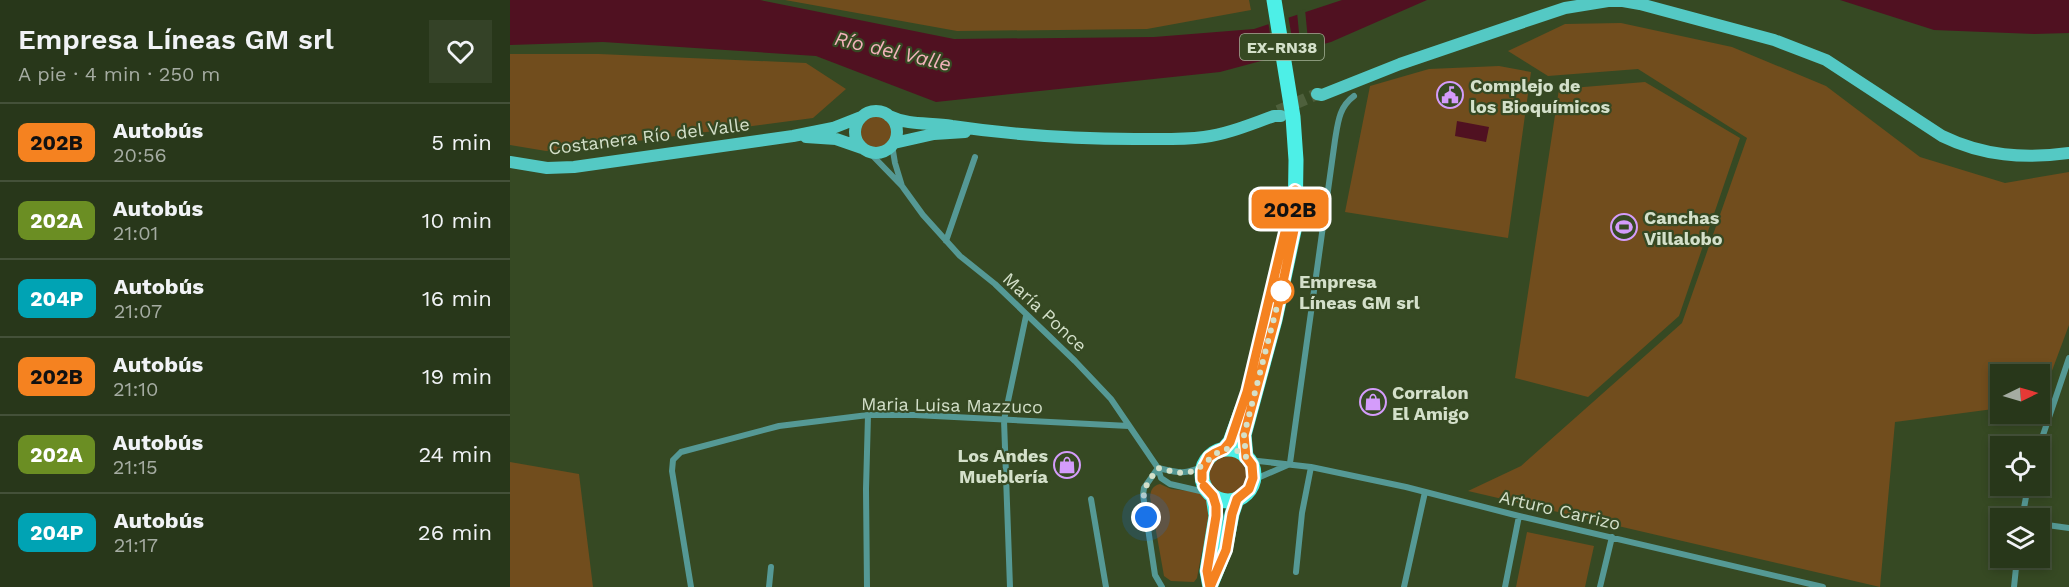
<!DOCTYPE html>
<html lang="es">
<meta charset="utf-8">
<style>
:root{--surface:#28371a;--page:#344227;--text:#f1f3f6;--muted:#a5aca2;--line:#445139}
body{margin:0;font-family:"Work Sans",sans-serif;background:var(--page);color:var(--text);height:100vh;display:flex;flex-direction:column;font-size:22px;white-space:nowrap}
*{box-sizing:border-box;margin:0}
p{font-size:20px;color:var(--muted)}
.icon{flex:none;width:33px;height:33px;fill:none;stroke:currentColor;stroke-width:2;stroke-linecap:round;stroke-linejoin:round}
.map{position:relative;flex:1;overflow:hidden}
.drawer{display:flex;flex-direction:column;background:var(--surface);width:510px}
.drawer>*{flex:none}
.badge{padding:0 12px;border-radius:9px;font-size:21px;line-height:39px}
.needle{width:39px;rotate:85deg}
.fabs{position:absolute;left:1480px;top:364px;display:grid;gap:12px}
.fabs a{display:grid;place-items:center;width:60px;height:60px;border-radius:0px;background:var(--surface);box-shadow:0 3px 9px #0003,0 0 0 2px var(--line);font-size:30px}
.you{position:absolute;width:30px;height:30px;margin:-15px;border:4px solid #fff;border-radius:50%;background:#1a73e8;box-shadow:0 0 0 9px #1a73e833}
.map>.badge{position:absolute;translate:-50% -50%;box-shadow:0 0 0 3px #fff}
.round{display:grid;place-items:center;flex:none;width:63px;height:63px;border-radius:0px;background:var(--page)}
.summary{display:flex;align-items:center;justify-content:space-between;height:102px;padding:0 18px}
h1{font-size:28px;font-weight:600;line-height:45px}
ul{padding:0;list-style:none}
li{display:flex;align-items:center;gap:18px;height:78px;padding:0 18px;border-top:2px solid var(--line)}
li div{flex:1}
li b{display:block;font-size:22px}
li em{font-style:normal}
li .badge{min-width:66px;font-weight:700;text-align:center}
main{display:flex;flex:1;min-height:0}
.map>svg:first-child{display:block}
</style>
<main>
<section class="drawer">
<div class="summary"><div><h1>Empresa Líneas GM srl</h1><p>A pie · 4 min · 250 m</p></div><a class="round"><svg class="icon" aria-label="heart" viewBox="0 0 24 24"><path d="M12 20l-8-8c-3-5 5-10 8-4 3-6 11-1 8 4z"/></svg></a></div>
<ul>
<li><span class="badge" style="background:#f58220;color:#111">202B</span><div><b>Autobús</b><p>20:56</p></div><em>5 min</em></li>
<li><span class="badge" style="background:#6b8e23;color:#fff">202A</span><div><b>Autobús</b><p>21:01</p></div><em>10 min</em></li>
<li><span class="badge" style="background:#00a3b4;color:#fff">204P</span><div><b>Autobús</b><p>21:07</p></div><em>16 min</em></li>
<li><span class="badge" style="background:#f58220;color:#111">202B</span><div><b>Autobús</b><p>21:10</p></div><em>19 min</em></li>
<li><span class="badge" style="background:#6b8e23;color:#fff">202A</span><div><b>Autobús</b><p>21:15</p></div><em>24 min</em></li>
<li><span class="badge" style="background:#00a3b4;color:#fff">204P</span><div><b>Autobús</b><p>21:17</p></div><em>26 min</em></li>
</ul>
</section>
<div class="map">
<svg width="1559" height="587" viewBox="0 0 1559 587">
<rect width="100%" height="100%" fill="#364923"/>
<path fill="#714d1d" d="M 275,0 L 739,0 L 741,10 L 637,29 L 447,31 Z
M 1111,23 L 1222,47 L 1316,86 L 1410,157 L 1495,183 L 1559,172 L 1559,325 L 1530,403 L 1530,375 L 1491,375 L 1491,408 L 1385,422 L 1370,587 L 958,491 L 1011,466 L 1172,323 L 1237,138 L 1128,69 L 1038,76 L 998,51 L 1055,24 Z
M 0,54 L 89,54 L 296,63 L 336,89 L 303,118 L 66,149 L 36,151 L 0,145 Z
M 989,66 L 1021,72 L 998,238 L 835,212 L 860,86 L 919,69 Z
M 1135,82 L 1230,138 L 1169,316 L 1078,397 L 1005,378 L 1049,89 Z
M349 133a17 17 0 1 1 34 0a17 17 0 1 1-34 0Z
M699 475a19 19 0 1 1 38 0a19 19 0 1 1-38 0Z
M 0,462 L 69,474 L 83,587 L 0,587 Z
M 650,484 L 661,489 L 687,492 L 699,499 L 699,543 L 692,551 L 687,578 L 684,582 L 661,581 L 654,576 L 640,497 C 641,490 642,486 650,484 Z
M 1017,532 L 1084,546 L 1075,587 L 1006,587 Z"/>
<path fill="#501121" d="M 0,0 L 250,0 L 444,39 L 644,37 L 744,29 L 832,0 L 917,0 L 821,42 L 710,72 L 426,102 L 306,56 L 93,42 L 0,45 Z
M 1330,0 L 1559,0 L 1559,33 L 1524,34 L 1424,30 Z
M 947,121 L 979,127 L 976,142 L 945,136 Z"/>
<path fill="#364923" d="M 795,9 L 799,51 L 791,53 L 787,12 Z
M 778,15 L 785,55 L 764,60 L 758,21 Z"/>
<g fill="none" stroke-linecap="round" stroke-linejoin="round">
<path stroke="#4e603c" stroke-width="12" stroke-dasharray="12 6" stroke-linecap="butt" d="M 768,111 L 807,94"/>
<path stroke="#559995" stroke-width="6" d="M 382,145 L 385,163 L 392,186
M 359,152 L 392,186 L 413,215 L 450,256 L 485,284 L 565,361 L 601,399 L 648,468 L 651,478 L 660,484 L 699,493
M 436,241 L 465,157
M 1529,447 L 1559,358
M 739,460 L 801,467 L 896,487 L 1009,516 L 1313,587
M 780,463 L 825,140 C 828,122 829,107 844,96
M 648,468 L 634,488 L 633,495 L 645,575 L 652,587
M 648,468 C 669,473 674,475 694,466
M 743,480 L 780,464
M 581,499 L 596,587
M 1512,519 L 1518,486
M 1530,524 L 1559,528
M 786,572 L 792,513 L 801,467
M 181,587 L 162,471 L 163,460 L 171,452 L 269,426 L 358,415 L 405,415 L 619,426
M 259,587 L 261,567
M 357,587 L 356,489 L 358,415
M 500,587 L 494,420 L 516,316
M 894,587 L 915,492
M 995,587 L 1009,516
M 1090,587 L 1102,537
M 1504,587 L 1507,558"/>
<path stroke="#54c9c4" stroke-width="12" d="M 807,94 L 812,95 L 890,64 L 1022,19 L 1055,8 L 1098,1 L 1113,1 L 1130,4 L 1264,40 L 1316,60 L 1432,136 C 1473,156 1514,159 1559,153
M345 132a21 21 0 1 1 42 0a21 21 0 1 1-42 0Z
M 379,116 C 400,126 420,122 442,126 C 503,135 564,139 625,139 C 648,139 671,140 694,137 C 718,134 741,124 764,116 L 771,116
M 296,137 L 326,139 L 352,148
M 384,143 L 424,134 L 455,132
M 0,162 L 37,168 L 64,167 L 283,136 L 323,128 L 351,117"/>
<path stroke="#4defe7" stroke-width="15" d="M 714,449 L 720,442 L 732,409
M692 475a26 26 0 1 1 52 0a26 26 0 1 1-52 0Z
M 736,457 L 734,435 L 765,320 L 785,226 L 786,160 L 783,117 L 764,0
M 700,587 L 697,571 L 706,516 L 703,496
M 700,587 L 715,550 L 722,514 L 727,499"/>
</g>
<g fill="none" stroke-linecap="round" stroke-linejoin="round">
<defs>
<path id="line" d="M 692,479 L 692,471 L 699,457 L 705,453 L 714,449 L 720,442 L 737,392 L 785,190 L 785,225 L 765,320 L 734,435 L 736,457 L 742,465 L 743,478 L 739,489 L 727,499 L 722,514 L 716,550 L 700,587 L 697,571 L 706,516 L 706,506 L 703,496 L 694,486"/>
</defs>
<use href="#line" stroke="#fff" stroke-width="14"/>
<use href="#line" stroke="#f58220" stroke-width="9"/>
<path stroke="#d4e0ca" stroke-width="6" stroke-dasharray="0 10.8" d="M 636,517 C 632,491 632,490 648,468 C 659,470 669,475 680,472 C 701,466 710,434 736,457 L 734,435 L 771,291"/>
</g>
<defs>
<symbol id="civic-ring" viewBox="-11 -11 22 22"><circle r="9.5" fill="#364923" stroke="#d49cfb" stroke-width="1.5"/><path d="M-.6-6.5H3V-4.5H.6V-3L4-1V1h2V6H-6V1h2V-1L-.6-3ZM-1.2 2.5V6h2.4V2.5Z" fill="#d49cfb"/></symbol>
<symbol id="stadium-ring" viewBox="-11 -11 22 22"><circle r="9.5" fill="#364923" stroke="#d49cfb" stroke-width="1.5"/><path d="M0-5a6.5 5 0 1 0 0 10a6.5 5 0 1 0 0-10ZM-3.5-1.8h7v3.6h-7Z" fill="#d49cfb"/></symbol>
<symbol id="shop-ring" viewBox="-11 -11 22 22"><circle r="9.5" fill="#364923" stroke="#d49cfb" stroke-width="1.5"/><path d="M-5-2.5h2.3a2.7 3.5 0 0 1 5.4 0H5L5.5 6h-11ZM-1.5-2.5h3a1.5 2.3 0 0 0-3 0Z" fill="#d49cfb"/></symbol>
</defs>
<g fill-rule="evenodd">
<use href="#civic-ring" x="925" y="80" width="30" height="30"/>
<use href="#stadium-ring" x="1099" y="212" width="30" height="30"/>
<use href="#shop-ring" x="848" y="387" width="30" height="30"/>
<use href="#shop-ring" x="542" y="450" width="30" height="30"/>
</g>
<circle fill="#fff" stroke="#f58220" stroke-width="3" cx="771" cy="291" r="12"/>
<g text-anchor="middle" dominant-baseline="central" stroke-width="4.5" stroke-linejoin="round" paint-order="stroke">
<rect fill="#364923" stroke="#a5b398" stroke-width="1.5" x="730" y="34" width="84" height="26" rx="4.5"/>
<g font-size="16" font-weight="bold" fill="#d4e0ca">
<text x="772" y="47">EX-RN38</text>
</g>
<g font-size="18" font-weight="bold" fill="#d4e0ca" stroke="#364923" text-anchor="start">
<text x="960" y="85">Complejo de<tspan x="960" dy="21">los Bioquímicos</tspan></text>
<text x="1134" y="217">Canchas<tspan x="1134" dy="21">Villalobo</tspan></text>
<text x="882" y="392">Corralon<tspan x="882" dy="21">El Amigo</tspan></text>
<text x="538" y="455" text-anchor="end">Los Andes<tspan x="538" dy="21">Mueblería</tspan></text>
</g>
<g font-size="18" fill="#d4e0ca" stroke="#364923">
<text transform="translate(139 136) rotate(-7)">Costanera Río del Valle</text>
<text transform="translate(535 312) rotate(43)">María Ponce</text>
<text transform="translate(442 405) rotate(1)">Maria Luisa Mazzuco</text>
<text transform="translate(1050 510) rotate(13)">Arturo Carrizo</text>
</g>
<g font-size="18" font-weight="bold" fill="#d4e0ca" stroke="#364923" text-anchor="start">
<text x="789" y="281">Empresa<tspan x="789" dy="21">Líneas GM srl</tspan></text>
</g>
<g font-size="20" font-style="italic" fill="#f2b3bb" stroke="#364923">
<text transform="translate(383 51) rotate(13)">Río del Valle</text>
</g>
</g>
</svg>
<div class="fabs">
<a><svg class="needle" viewBox="-14 -14 28 28"><path d="M0-13l5 13h-10z" fill="#e53935"/><path d="M0 13l5-13h-10z" fill="#a5aca2"/></svg></a>
<a><svg class="icon" aria-label="locate" viewBox="0 0 24 24"><circle cx="12" cy="12" r="6"/><path d="M12 2v4M12 18v4M2 12h4M18 12h4"/></svg></a>
<a><svg class="icon" aria-label="layers" viewBox="0 0 24 24"><path d="M12 4l9 5-9 5-9-5zM3 14l9 5 9-5"/></svg></a>
</div>
<div class="you" style="left:636px;top:517px"></div>
<b class="badge" style="left:780px;top:209px;background:#f58220;color:#111">202B</b>
</div>
</main>
